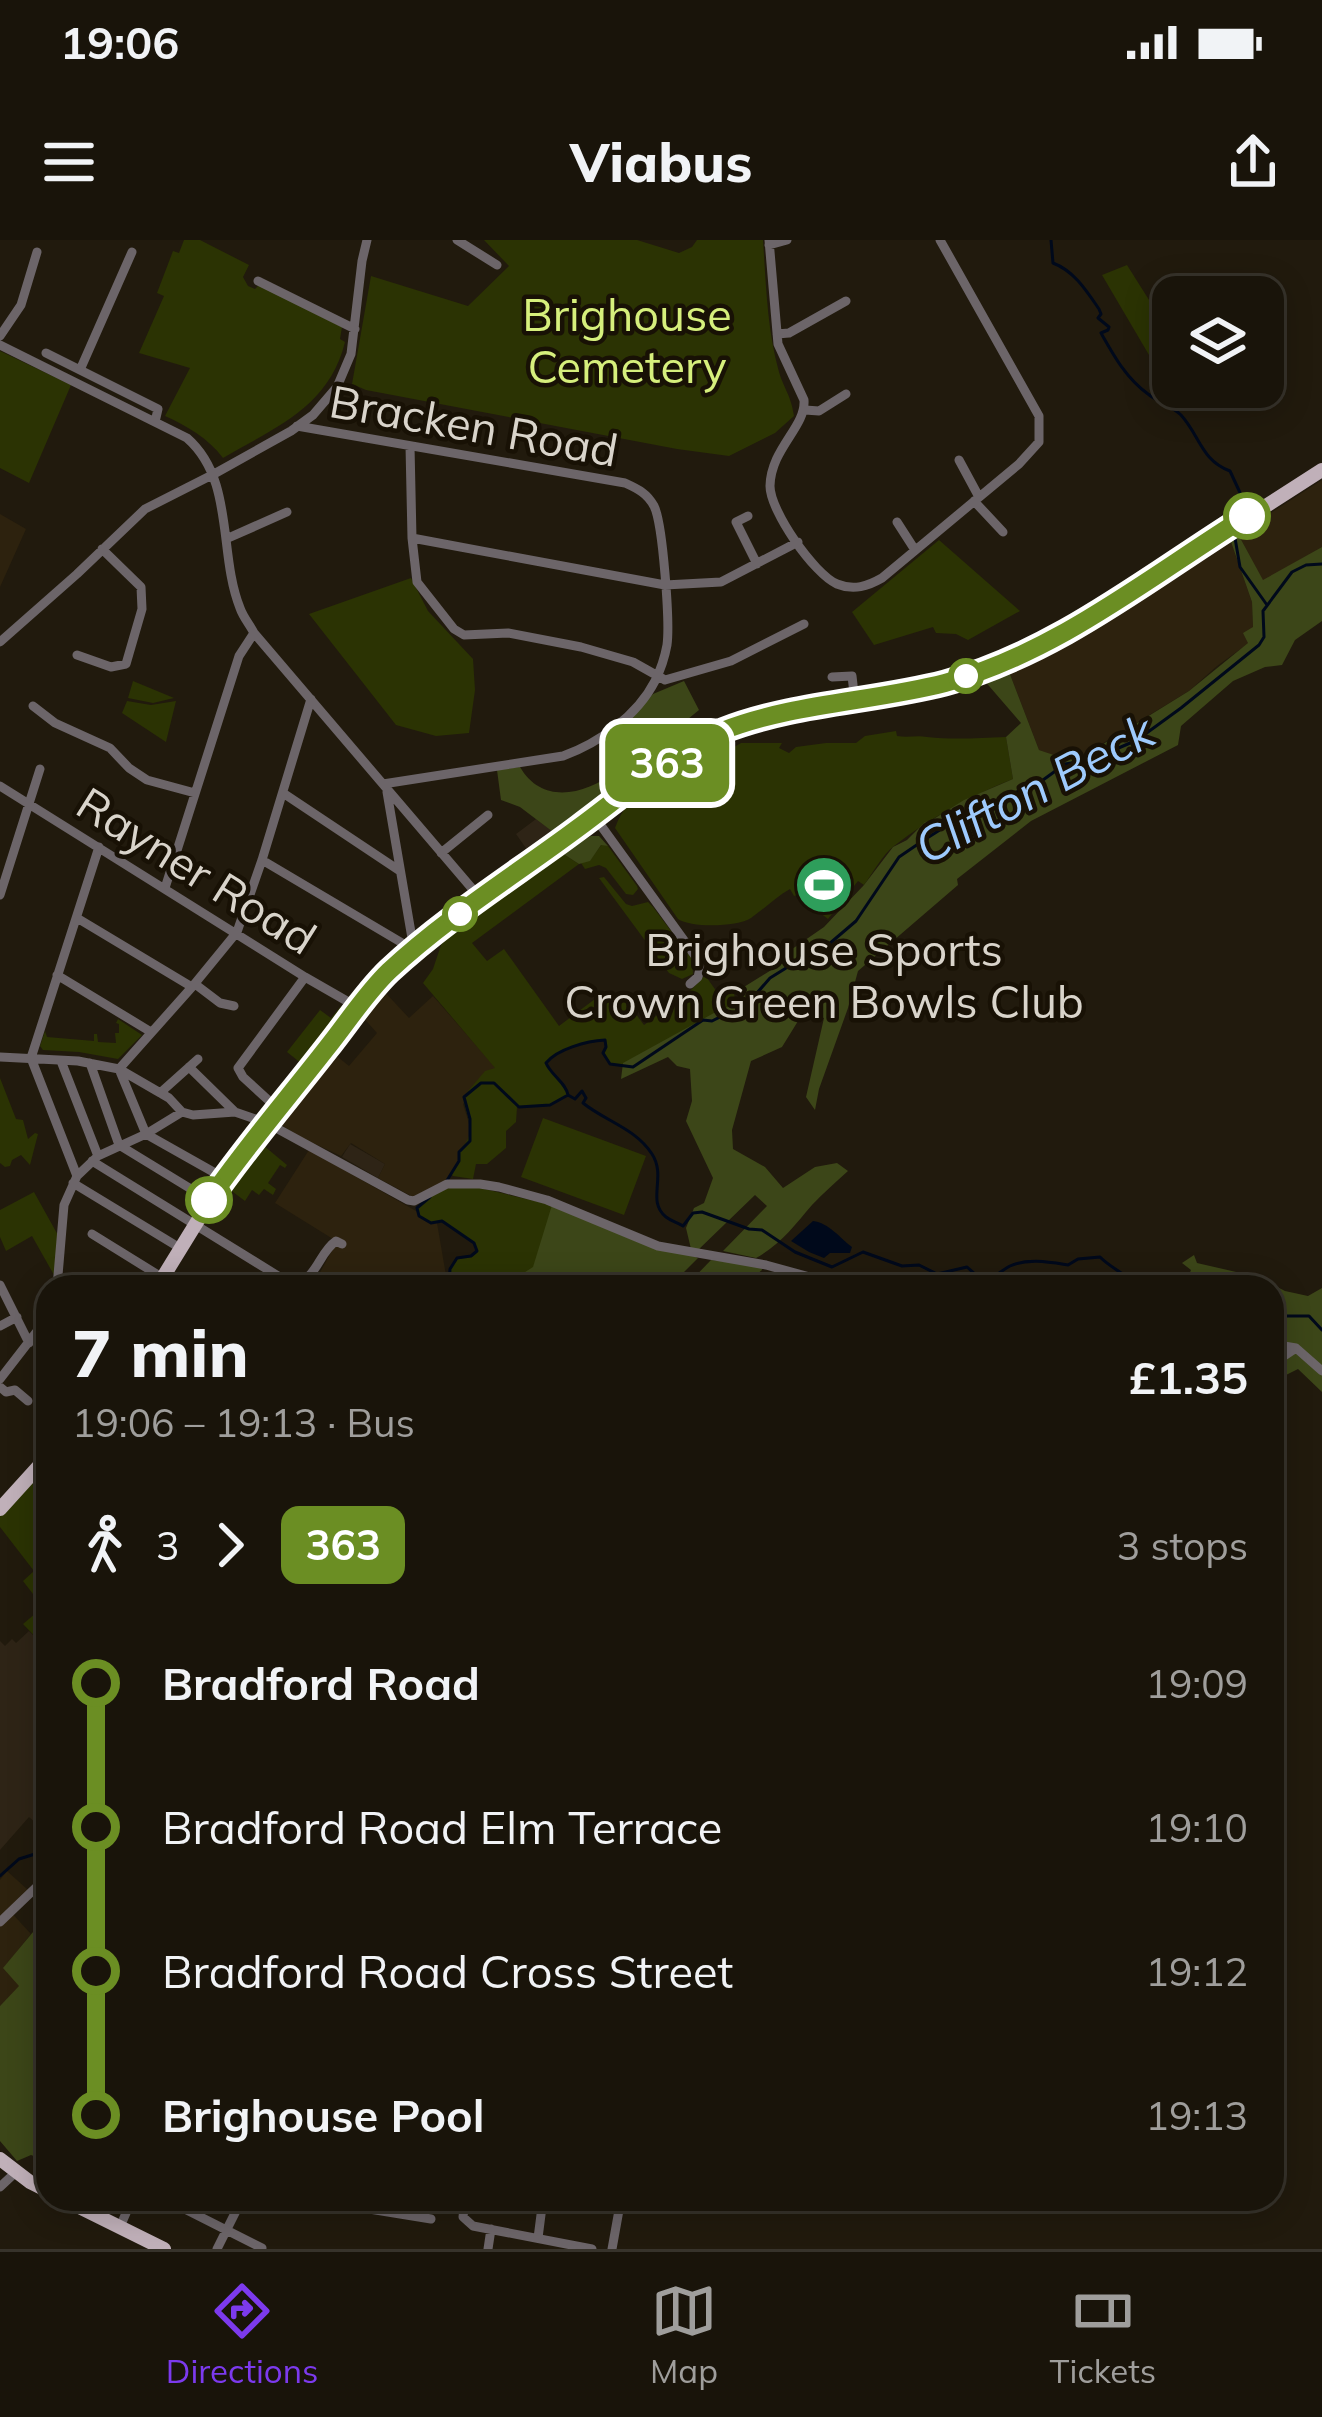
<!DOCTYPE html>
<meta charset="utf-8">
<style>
:root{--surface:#19140a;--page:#262118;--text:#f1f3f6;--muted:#9f9e9c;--line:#37332b;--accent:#7c3aed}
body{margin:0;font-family:Mulish,sans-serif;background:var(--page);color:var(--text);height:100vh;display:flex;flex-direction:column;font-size:45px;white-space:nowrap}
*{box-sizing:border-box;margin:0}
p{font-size:39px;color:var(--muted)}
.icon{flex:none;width:66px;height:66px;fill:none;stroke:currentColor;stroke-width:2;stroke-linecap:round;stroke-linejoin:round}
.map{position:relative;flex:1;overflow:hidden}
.details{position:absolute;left:36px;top:1035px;width:1248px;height:936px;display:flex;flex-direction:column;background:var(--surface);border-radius:36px;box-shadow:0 6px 30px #0003,0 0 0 3px var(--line)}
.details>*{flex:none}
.badge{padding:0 24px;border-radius:18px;font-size:42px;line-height:78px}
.fabs{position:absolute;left:1152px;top:36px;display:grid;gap:24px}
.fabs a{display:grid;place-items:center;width:132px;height:132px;border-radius:24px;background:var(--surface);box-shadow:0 6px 30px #0003,0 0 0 3px var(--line);font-size:60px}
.map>.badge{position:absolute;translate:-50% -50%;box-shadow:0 0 0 6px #fff}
.legs{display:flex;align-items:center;gap:18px;height:132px;padding:0 36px;font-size:39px}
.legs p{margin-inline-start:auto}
.head{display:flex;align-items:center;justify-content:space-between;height:204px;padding:0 36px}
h1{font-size:66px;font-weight:800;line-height:90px}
ul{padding:0 36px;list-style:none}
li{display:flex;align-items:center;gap:42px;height:144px;font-size:45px}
li i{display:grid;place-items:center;width:18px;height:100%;margin:0 15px;background:currentColor}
li i::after{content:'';width:30px;height:30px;margin:-15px;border:9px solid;border-radius:50%;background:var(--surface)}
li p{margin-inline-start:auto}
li:first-child i{background:linear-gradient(#0000 50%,currentColor 0)}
li:last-child i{background:linear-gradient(currentColor 50%,#0000 0)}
.status{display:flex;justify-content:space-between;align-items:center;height:84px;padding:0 60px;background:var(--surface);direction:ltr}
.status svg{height:33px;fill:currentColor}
header{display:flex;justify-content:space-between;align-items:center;height:156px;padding:0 36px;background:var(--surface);font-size:54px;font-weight:800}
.dock{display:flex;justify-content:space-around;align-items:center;height:168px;border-top:3px solid var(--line);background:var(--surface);font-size:33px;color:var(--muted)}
.dock a{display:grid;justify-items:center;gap:6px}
.dock .active{color:var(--accent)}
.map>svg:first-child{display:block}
</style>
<div class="status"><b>19:06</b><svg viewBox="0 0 49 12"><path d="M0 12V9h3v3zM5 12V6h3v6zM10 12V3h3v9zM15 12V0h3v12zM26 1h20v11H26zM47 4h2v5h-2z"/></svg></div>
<header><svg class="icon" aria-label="menu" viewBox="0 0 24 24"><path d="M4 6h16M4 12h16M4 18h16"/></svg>Viabus<svg class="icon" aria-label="share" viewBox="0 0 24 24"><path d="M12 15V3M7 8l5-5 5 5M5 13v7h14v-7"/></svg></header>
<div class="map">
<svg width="1322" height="2009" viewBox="0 0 1322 2009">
<rect width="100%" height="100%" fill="#211a0d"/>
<path fill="#2e2416" d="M 536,579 L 558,595 L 530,614 L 516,594 Z
M 350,904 L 385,924 L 378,938 L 342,917 Z
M 29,1391 L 48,1410 L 48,1578 L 40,1587 L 29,1577 L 0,1610 L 0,1401 L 5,1406 L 12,1399 L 16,1403 Z"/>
<path fill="#2d220e" d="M 1322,240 L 1322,307 L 1263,341 L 1238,294 Z
M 0,274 L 26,289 L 0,347 Z
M 1230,299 L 1252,362 L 1253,387 L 1249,403 L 1217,426 L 1189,451 L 1100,505 L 1103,513 L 1090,518 L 1068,522 L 1039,510 L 1008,429 L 1085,393 Z
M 381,748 L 409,778 L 433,756 L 496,828 L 463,864 L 471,890 L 469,900 L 458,913 L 458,921 L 451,934 L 442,944 L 415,958 L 378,938 L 385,924 L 351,903 L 341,916 L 302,898 L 272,879 L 328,809 L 349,826 L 377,793 L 360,774 Z
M 309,910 L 437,983 L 448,1047 L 312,1047 L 334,1007 L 341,1004 L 275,963 Z
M 7,1631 L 28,1650 L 9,1670 L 31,1694 L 4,1728 L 20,1746 L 0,1766 L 0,1640 Z"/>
<path fill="#2b3303" d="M 184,0 L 200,0 L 249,25 L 243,37 L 248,46 L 255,49 L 259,45 L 342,87 L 340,99 L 345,102 C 329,167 276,187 223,218 C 208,198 187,186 165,176 L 190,128 L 139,113 L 164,56 L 157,53 L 173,11 L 179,13 Z
M 484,0 L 637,0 L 679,13 L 692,7 L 697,0 L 763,0 C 766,44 767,89 779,132 C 784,149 791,155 794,176 L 775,193 L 729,216 L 677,209 L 366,150 L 352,144 L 371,36 L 468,66 L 509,26 Z
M 1127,25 L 1173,98 L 1173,120 L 1159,132 L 1102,35 Z
M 0,111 L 71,145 L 29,243 L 0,228 Z
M 939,300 L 1020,371 L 968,400 L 956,394 L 936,393 L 933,387 L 874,405 L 852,372 Z
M 411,338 L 428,371 L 473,419 L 475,450 L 469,493 L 436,496 L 396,485 L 309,374 Z
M 133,441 L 174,458 L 153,463 L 128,458 Z
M 127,461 L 151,465 L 176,461 L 166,502 L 122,473 Z
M 896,491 L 897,496 C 908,498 917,495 927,497 C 953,500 979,498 1006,497 L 1013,539 C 970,556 930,578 894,606 C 882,615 873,633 864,645 L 858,641 L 828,679 L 797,655 L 794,656 L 790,649 C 776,657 764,669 751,678 C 737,687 691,688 678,679 L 615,588 C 622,568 633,559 649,546 L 651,550 L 665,549 L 678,538 L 687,535 L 700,521 L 714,519 L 741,503 L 782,503 L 779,508 L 789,513 L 796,507 L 826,503 L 856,503 L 865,496 Z
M 602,604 L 608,606 L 637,646 L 638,649 L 633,655 L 626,654 L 606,628 L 599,625 L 585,629 L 581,623 L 590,620 Z
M 564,610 L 565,615 L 579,624 L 472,703 L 487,721 L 504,709 L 559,786 L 603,753 L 609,762 L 621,754 L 644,785 L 692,749 L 705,735 L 719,755 L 726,750 L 734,753 L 735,759 L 727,775 L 622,826 L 610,824 L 603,813 L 606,807 L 604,800 C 586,802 558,808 546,823 C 551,836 566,843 568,855 L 550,865 L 517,867 L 516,882 L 506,891 L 506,908 L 487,924 L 476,924 L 473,939 L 453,936 L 451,934 L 458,921 L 458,913 C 479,889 467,883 463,857 L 485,831 L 495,828 L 423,743 L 433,729 L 443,699 Z
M 604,637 L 626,664 L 632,666 L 648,662 L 653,667 L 692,719 L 693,734 L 682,739 L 669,733 L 599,638 Z
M 341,766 L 343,772 L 302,824 L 287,812 L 320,770 L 331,778 Z
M 118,779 L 142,795 L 118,819 L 79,812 L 43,810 L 40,806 L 45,791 L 47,797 L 94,801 L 94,794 L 97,794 L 98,802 L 116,803 L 115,793 L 119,793 L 119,784 L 116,783 Z
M 0,838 L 16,879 L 23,880 L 28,899 L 35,893 L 38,894 L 30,925 L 21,915 L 12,920 L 10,926 L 5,927 L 0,923 Z
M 543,878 L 646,916 L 624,975 L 521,937 Z
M 263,905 L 287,925 L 285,928 L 280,925 L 268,943 L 276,949 L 273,955 L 264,949 L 259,955 L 252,950 L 245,961 L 229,949 Z
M 467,945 L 552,965 L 650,1047 L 449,1047 L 450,1029 L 457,1018 L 471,1016 L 476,1011 L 474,1003 L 442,982 L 431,983 L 419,976 L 417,968 L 438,950 Z
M 34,952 L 59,997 L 54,1035 L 32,996 L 6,1011 L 0,997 L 0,970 Z
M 48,1216 L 48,1410 L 23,1384 L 43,1367 L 23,1341 L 34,1331 L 0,1287 L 0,1269 Z"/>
<path fill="#3c4618" d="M 1238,294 L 1263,340 L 1322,307 L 1322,381 L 1295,400 L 1282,425 L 1265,427 L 1233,441 L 1181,486 L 1178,505 L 1031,581 L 957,639 L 958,645 L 858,731 L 848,768 L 819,849 L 815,870 L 806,857 L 824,778 L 803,773 L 782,807 L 751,821 L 732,890 L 733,909 L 765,927 L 783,948 L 815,927 L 837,923 L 848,931 C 836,942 823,953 812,965 C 794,986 781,1004 756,1018 L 723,1011 L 767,966 L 755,955 L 697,1011 L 691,1009 L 686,988 L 694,968 L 704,963 L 713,938 L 686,881 L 692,861 L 690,829 L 677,826 L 668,817 L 621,839 L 623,823 L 723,768 L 743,764 L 739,750 L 781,724 L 782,716 L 824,687 L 864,645 L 893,607 L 907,600 L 925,582 L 932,580 L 964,560 L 1013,539 L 1006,497 L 1021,483 L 983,439 L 1008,429 L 1039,510 C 1066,519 1075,525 1103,513 L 1100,506 L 1189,451 L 1248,403 L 1243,393 L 1253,387 L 1252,362 L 1230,299 Z
M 684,441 L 699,470 L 649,511 L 656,522 L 557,595 L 520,567 L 501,560 L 497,530 L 520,527 C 543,566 585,554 616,532 L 609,501 L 653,454 Z
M 591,596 L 599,596 L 608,606 L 601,605 L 590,621 L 579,624 L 565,615 L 564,610 Z
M 552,965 L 698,1018 L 675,1041 L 681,1047 L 514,1047 L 522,1034 L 533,1027 Z
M 1194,1015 L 1197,1023 L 1258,1037 L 1285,1051 L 1308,1056 L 1322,1048 L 1322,1152 L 1298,1129 L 1272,1142 L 1272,1047 L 1184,1047 L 1191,1030 L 1182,1023 Z
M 711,1020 L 761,1025 L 762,1030 L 741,1047 L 685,1047 Z
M 48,1674 L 48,1943 L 35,1935 L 39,1918 L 31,1915 L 17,1921 L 0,1901 L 0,1766 L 19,1746 L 3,1728 Z"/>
<path fill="#00091b" d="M 813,981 C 829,983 840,998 852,1007 L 850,1013 L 830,1013 L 824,1018 L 809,1012 L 791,1001 Z"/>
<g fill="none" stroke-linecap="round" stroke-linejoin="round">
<path stroke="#00091b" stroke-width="3" d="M 1051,0 L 1053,23 C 1074,31 1086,50 1099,69 L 1101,74 L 1098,78 L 1109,87 L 1108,90 L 1101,93 C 1114,116 1126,138 1148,154 C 1158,162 1172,166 1181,175 C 1200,196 1201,220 1230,231 L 1242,257 L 1241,266
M 1235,298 L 1240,327 L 1267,365
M 568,855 L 575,859 L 582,851 L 586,858 L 583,863 C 605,881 635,888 652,914 C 667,937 646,961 666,977 C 671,981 677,982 683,986 L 693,973 L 702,972 L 749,989 L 762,990 L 795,1012 L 832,1027 L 863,1012 L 902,1026 L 919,1025 L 937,1034 L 967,1027 L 984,1042 C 995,1038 1000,1031 1010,1026 C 1028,1018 1049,1022 1068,1025 L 1078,1019 L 1100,1017 C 1109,1026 1118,1030 1128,1038
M 446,942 L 459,921 L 459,912 L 470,901 L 470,879 L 464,857 L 481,843 L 494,843 L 519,867 L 550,865 L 568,855 C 566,843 551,835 546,823 C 557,809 587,801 605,800 L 606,807 L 603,813 L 610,824 L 633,827 L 703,780 L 712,781 L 724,775 L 736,777 L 770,738 L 799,720 L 815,716 L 856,681 L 899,617 L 924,600 L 954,581 L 1043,540 L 1065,524 L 1091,520 L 1137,500 L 1181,468 L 1259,405 L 1264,397 L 1263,371 L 1292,332 L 1306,325 L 1322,324
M 430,957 L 417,968 L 419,976 L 431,983 L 442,981 L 474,1003 L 477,1011 L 471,1016 L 457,1018 L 450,1029 L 449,1047
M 1188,1043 L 1197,1047
M 1137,1045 L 1141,1047
M 1272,1076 L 1309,1076 L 1322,1090
M 0,1636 L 19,1619 L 48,1610"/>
<path stroke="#6c6569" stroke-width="9" d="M 457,0 L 497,25
M 769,0 L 778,104 L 804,160 C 806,187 771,208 770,246 C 770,271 814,334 837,344 C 854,351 868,346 882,338 L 1019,224 L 1039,202 L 1039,176 L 940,0
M 769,5 L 787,0
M 258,41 L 355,89
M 777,94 L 789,93 L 846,61
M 0,96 L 21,65 L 37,12
M 0,105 L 187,198 C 235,240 218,313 240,368 C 243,377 250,385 254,393 L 481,659
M 46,113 L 158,169 L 155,182
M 80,130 L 132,12
M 805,170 L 819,171 L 846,154
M 297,186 L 625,243 C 638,249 647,253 654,266 C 663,284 670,383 667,405 C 665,416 660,431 655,441 C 637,476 599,503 563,516 L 383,544
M 410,206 L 412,298 L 417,342 L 454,389 L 464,395 L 508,393 L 581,407 L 633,422 L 665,440 L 731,421 L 804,384
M 959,220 L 979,257
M 974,261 L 1003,292
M 748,276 L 736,282 L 757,324
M 897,282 L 915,310
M 412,298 L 665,345 L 721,342 L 798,302
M 226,299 L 287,272
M 0,402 L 77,334 L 145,269 L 214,234 L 291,191 L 313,175 L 337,147 L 351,114 L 362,21 L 367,0
M 77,415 L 111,427 L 126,424 L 142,369 L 141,347 L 102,309
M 832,437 L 852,436 L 855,462
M 33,466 L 55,483 L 110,508 L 129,528 L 147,540 L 195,553
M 0,546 L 305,737 L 359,768
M 387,552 L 414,710
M 283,553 L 400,631
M 594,576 L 696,717 L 700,729 L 698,737 L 690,744
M 441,613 L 488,575
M 262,620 L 414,710
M 165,648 L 239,416 L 254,393
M 0,655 L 40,529
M 77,678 L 192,747
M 57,735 L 151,792
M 195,744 L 220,763 L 234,766
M 0,817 L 78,821 L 119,829 L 169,858 L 182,872 L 193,875 L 235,872 L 267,883 L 408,960 L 414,961 L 447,944 L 480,944 L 499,947 L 547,960 L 658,1006 L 766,1025 L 824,1041 L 893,1047
M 61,821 L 98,916
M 90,823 L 119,905 L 209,960
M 189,827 L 235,872
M 160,853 L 198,819
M 278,869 L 243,837 L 238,828 L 305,737
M 92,921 L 291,1044 C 317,1042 318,1013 336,1001 L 342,1004
M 77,936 L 31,818 L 99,607
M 224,938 L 146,894 L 119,829 L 192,747 L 237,692 L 262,620 L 311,459
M 73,943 L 180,1008
M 92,994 L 163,1038
M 0,1045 L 29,1103
M 57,1047 L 64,965 L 77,936 L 98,916 L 146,894 L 182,872
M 0,1086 L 17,1077
M 1272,1104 L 1296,1108 L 1322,1131
M 1272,1124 L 1296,1108
M 0,1139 L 48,1077
M 0,1147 L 6,1152 L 15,1150 L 28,1161
M 0,1682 L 48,1636
M 0,1947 L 16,1932
M 165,1959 L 262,2008
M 308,1959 L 431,1979
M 465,1959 L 463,1977 L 473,1986 L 592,2009
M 120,1987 L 132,1959
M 538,1998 L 543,1959
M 217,2009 L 242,1959
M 488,2009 L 491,1989
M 612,2009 L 621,1959"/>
<path stroke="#c0b0b9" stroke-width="14" d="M 157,1047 L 224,938 L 390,730 L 441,688 L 664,525 L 719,492 L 754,481 L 788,471 L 855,462 L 945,442 L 1017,419 L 1074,389 L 1322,230
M 0,1269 L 48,1216
M 0,1919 L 30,1942 L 48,1951
M 63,1959 L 164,2009"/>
</g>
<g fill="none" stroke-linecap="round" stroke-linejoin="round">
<defs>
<path id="line-1" d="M 209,960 C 245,908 287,859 326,809 C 347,783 366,753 389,731 C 447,677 515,635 578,588 C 623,555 670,513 722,491 C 793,463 871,462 945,443 C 1058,412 1149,337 1247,276"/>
</defs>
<use href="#line-1" stroke="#fff" stroke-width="27"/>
<use href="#line-1" stroke="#6b8e23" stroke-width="18"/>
</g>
<defs>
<symbol id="stadium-disc" viewBox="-11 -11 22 22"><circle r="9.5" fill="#2e9e5b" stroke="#181105"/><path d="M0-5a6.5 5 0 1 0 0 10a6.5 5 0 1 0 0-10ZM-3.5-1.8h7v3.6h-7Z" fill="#fff"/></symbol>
</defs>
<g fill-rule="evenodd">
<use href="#stadium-disc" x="791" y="612" width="66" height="66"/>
</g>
<g fill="#fff" stroke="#6b8e23" stroke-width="6">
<circle cx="1247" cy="276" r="21"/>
<circle cx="966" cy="436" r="15"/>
<circle cx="460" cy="674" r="15"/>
<circle cx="209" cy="960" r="21"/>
</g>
<g text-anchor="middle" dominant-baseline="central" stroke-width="9" stroke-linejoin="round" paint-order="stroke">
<g font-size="45" fill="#d6ef7c" stroke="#181105">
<text x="627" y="74">Brighouse<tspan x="627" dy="52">Cemetery</tspan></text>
</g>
<g font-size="45" fill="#d9d4cb" stroke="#181105">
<text transform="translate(474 185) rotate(10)">Bracken Road</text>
<text transform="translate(197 630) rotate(32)">Rayner Road</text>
</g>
<g font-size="45" fill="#d9d4cb" stroke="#181105">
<text x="824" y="709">Brighouse Sports<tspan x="824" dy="52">Crown Green Bowls Club</tspan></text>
</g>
<g font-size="48" font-style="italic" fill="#9ecafd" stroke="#181105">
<text transform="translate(1034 548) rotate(-28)">Clifton Beck</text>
</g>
</g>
</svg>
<div class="fabs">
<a><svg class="icon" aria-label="layers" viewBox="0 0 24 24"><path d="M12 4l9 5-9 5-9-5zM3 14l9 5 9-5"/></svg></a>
</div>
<b class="badge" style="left:667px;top:523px;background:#6b8e23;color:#fff">363</b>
<section class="details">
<div class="head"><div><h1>7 min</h1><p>19:06 – 19:13 · Bus</p></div><b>£1.35</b></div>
<div class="legs"><svg class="icon" aria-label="walk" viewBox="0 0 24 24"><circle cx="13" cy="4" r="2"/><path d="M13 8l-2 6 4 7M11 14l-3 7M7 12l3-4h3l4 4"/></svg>3<svg class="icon" aria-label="forward" viewBox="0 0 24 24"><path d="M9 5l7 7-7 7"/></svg><b class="badge" style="background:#6b8e23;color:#fff">363</b><p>3 stops</p></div>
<ul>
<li><i style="color:#6b8e23"></i><b>Bradford Road</b><p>19:09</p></li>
<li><i style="color:#6b8e23"></i><span>Bradford Road Elm Terrace</span><p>19:10</p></li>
<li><i style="color:#6b8e23"></i><span>Bradford Road Cross Street</span><p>19:12</p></li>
<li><i style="color:#6b8e23"></i><b>Brighouse Pool</b><p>19:13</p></li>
</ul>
</section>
</div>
<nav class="dock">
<a class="active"><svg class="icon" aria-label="directions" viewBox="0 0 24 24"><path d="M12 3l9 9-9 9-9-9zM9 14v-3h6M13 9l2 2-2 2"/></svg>Directions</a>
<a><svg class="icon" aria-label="map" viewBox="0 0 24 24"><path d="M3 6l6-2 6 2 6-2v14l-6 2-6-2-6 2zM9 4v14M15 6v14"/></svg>Map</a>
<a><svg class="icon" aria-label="tickets" viewBox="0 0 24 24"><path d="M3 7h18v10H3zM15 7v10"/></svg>Tickets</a>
</nav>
